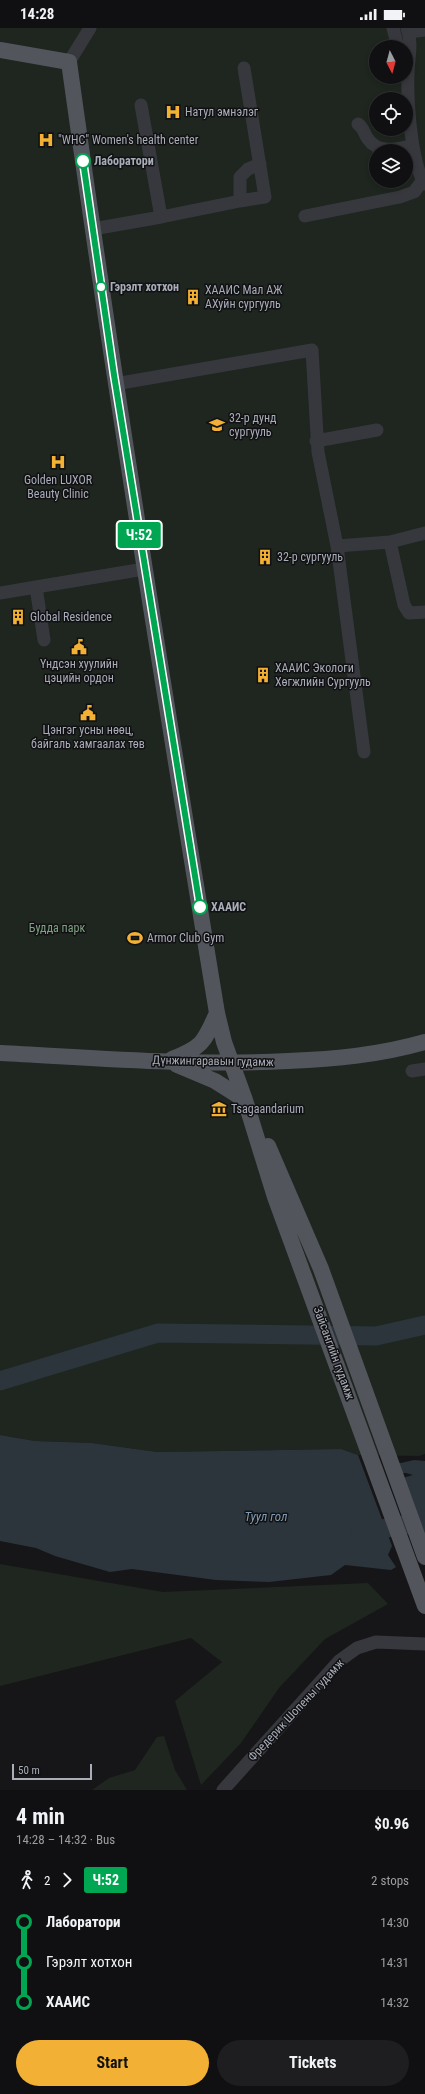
<!DOCTYPE html>
<meta charset="utf-8">
<style>
:root{--surface:#101012;--page:#1e1e20;--text:#f1f3f6;--muted:#9c9d9f;--line:#303032;--accent:#f2b134}
body{margin:0;font-family:"Roboto Condensed",sans-serif;background:var(--page);color:var(--text);height:100vh;display:flex;flex-direction:column;font-size:15px;white-space:nowrap}
*{box-sizing:border-box;margin:0}
p{font-size:13px;color:var(--muted)}
.icon{flex:none;width:22px;height:22px;fill:none;stroke:currentColor;stroke-width:2;stroke-linecap:round;stroke-linejoin:round}
.map{position:relative;height:1762px;overflow:hidden}
.drawer{display:flex;flex-direction:column;background:var(--surface);flex:1}
.drawer>*{flex:none}
.badge{padding:0 8px;border-radius:3px;font-size:14px;line-height:26px}
.needle{width:26px;rotate:174deg}
.controls{position:absolute;left:369px;top:12px;display:grid;gap:8px}
.controls a{display:grid;place-items:center;width:44px;height:44px;border-radius:50%;background:var(--surface);box-shadow:0 2px 6px #0003,0 0 0 1px var(--line);font-size:20px}
.scale{position:absolute;left:12px;bottom:10px;width:80px;box-sizing:border-box;padding-left:4px;border:2px solid #a8adb8;border-top:0;font-size:11px;line-height:14px;white-space:nowrap;color:#a8adb8;-webkit-text-stroke:3px #111113;paint-order:stroke}
.map>.badge{position:absolute;translate:-50% -50%;box-shadow:0 0 0 2px #fff}
.legs{display:flex;align-items:center;gap:6px;height:44px;padding:0 16px;font-size:13px}
.legs p{margin-inline-start:auto}
.summary{display:flex;align-items:center;justify-content:space-between;height:68px;padding:0 16px}
h1{font-size:22px;font-weight:700;line-height:30px}
.primary-button{display:flex;gap:8px;margin-top:auto;padding:8px 16px}
.primary-button a{flex:1;height:46px;border-radius:24px;background:var(--accent);color:#111;font-size:16px;font-weight:700;line-height:46px;text-align:center}
.primary-button a+a{background:var(--page);color:var(--text)}
ul{padding:0 16px;list-style:none}
li{display:flex;align-items:center;gap:14px;height:40px;font-size:15px}
li i{display:grid;place-items:center;width:6px;height:100%;margin:0 5px;background:currentColor}
li i::after{content:'';width:10px;height:10px;margin:-5px;border:3px solid;border-radius:50%;background:var(--surface)}
li p{margin-inline-start:auto}
li:first-child i{background:linear-gradient(#0000 50%,currentColor 0)}
li:last-child i{background:linear-gradient(currentColor 50%,#0000 0)}
.status{display:flex;justify-content:space-between;align-items:center;height:28px;padding:0 20px;background:var(--surface);direction:ltr}
.status svg{height:11px;fill:currentColor}
.map>svg:first-child{display:block}
</style>
<div class="status"><b>14:28</b><svg viewBox="0 0 49 12"><path d="M0 12V9h3v3zM5 12V6h3v6zM10 12V3h3v9zM15 12V0h3v12zM26 1h20v11H26zM47 4h2v5h-2z"/></svg></div>
<div class="map">
<svg width="425" height="1762" viewBox="0 0 425 1762">
<rect width="100%" height="100%" fill="#161618"/>
<path fill="#1e261f" fill-rule="evenodd" d="M 0,0 L 425,0 L 425,1426 L 419,1428 L 358,1427 L 341,1421 L 157,1424 L 92,1415 L 35,1413 L 0,1407 ZM 376,19 L 406,19 L 406,49 L 376,49 ZM 376,71 L 406,71 L 406,101 L 376,101 ZM 376,123 L 406,123 L 406,153 L 376,153 Z
M 0,1536 L 163,1564 L 368,1555 L 388,1576 L 325,1611 L 279,1660 L 241,1715 L 201,1757 L 175,1673 L 222,1634 L 191,1610 L 0,1658 Z
M 164,1708 L 175,1742 L 187,1762 L 92,1762 L 109,1750 L 135,1742 L 157,1709 Z"/>
<path fill="#2c353c" d="M 0,1407 L 35,1413 L 92,1415 L 157,1424 L 341,1421 L 358,1427 L 392,1518 L 388,1527 L 396,1539 L 391,1542 L 345,1537 L 331,1547 L 269,1554 L 216,1552 L 132,1541 L 110,1544 L 55,1528 L 36,1520 L 0,1513 Z
M 414,1432 L 425,1433 L 425,1535 L 395,1452 L 413,1447 L 406,1445 L 392,1445 L 389,1434 L 401,1435 Z"/>
<g fill="none" stroke-linecap="round" stroke-linejoin="round">
<path stroke="#2c353c" stroke-width="19" d="M 0,1353 L 158,1305 L 376,1308 L 425,1297
M 360,1505 L 425,1493"/>
<path stroke="#37383d" stroke-width="13" d="M 393,0 L 398,19
M 407,0 C 413,15 408,31 408,46 C 407,72 411,136 425,156
M 409,4 L 425,2
M 69,34 L 90,0
M 358,96 C 364,100 364,106 368,111 C 378,126 397,121 412,118
M 240,173 L 265,169 L 244,40
M 305,188 L 400,169 L 414,164 L 423,152
M 161,189 L 240,173 L 240,149 L 248,141 L 260,136
M 93,201 L 161,189 L 141,77
M 115,356 L 312,322 L 318,424 L 337,518
M 316,413 L 377,402
M 390,514 L 404,577 L 409,585 L 425,584
M 0,565 L 36,559
M 44,612 L 36,559 L 144,541
M 364,724 L 337,518 L 390,514 L 425,505
M 412,1043 L 425,1041
M 223,1762 L 339,1633 L 357,1620 L 376,1614 L 425,1616"/>
<path stroke="#53555c" stroke-width="16" d="M 0,22 L 69,34 C 113,352 165,669 217,985 L 224,1014 L 245,1072 L 275,1169 L 425,1578
M 0,1025 C 96,1030 192,1038 288,1033 C 335,1031 380,1027 425,1014
M 172,1031 C 203,1019 204,1014 217,985
M 177,1037 L 215,1053 L 245,1072
M 268,1118 L 321,1241 L 425,1529"/>
</g>
<g fill="none" stroke-linecap="round" stroke-linejoin="round">
<defs>
<path id="line-1" d="M 83,133 L 114,347 L 200,879"/>
</defs>
<use href="#line-1" stroke="#fff" stroke-width="9"/>
<use href="#line-1" stroke="#00a651" stroke-width="6"/>
</g>
<defs>
<symbol id="hospital-bare" viewBox="-9 -9 18 18"><path d="M-5-5h3v3.5h4V-5h3V5h-3V1.5h-4V5h-3Z" fill="#f2b134" stroke="#111113" stroke-width="2.5" paint-order="stroke"/></symbol>
<symbol id="building-bare" viewBox="-9 -9 18 18"><path d="M-4-6H4V6H1V3H-1V6H-4ZM-2.5-4.3h1.7v1.8h-1.7ZM.8-4.3h1.7v1.8H.8ZM-2.5-1h1.7V.8h-1.7ZM.8-1h1.7V.8H.8Z" fill="#f2b134" stroke="#111113" stroke-width="2.5" paint-order="stroke"/></symbol>
<symbol id="school-bare" viewBox="-9 -9 18 18"><path d="M0-5L7-2L0 1L-7-2ZM-4 1L0 2.5L4 1V4Q0 6-4 4Z" fill="#f2b134" stroke="#111113" stroke-width="2.5" paint-order="stroke"/></symbol>
<symbol id="civic-bare" viewBox="-9 -9 18 18"><path d="M-.6-6.5H3V-4.5H.6V-3L4-1V1h2V6H-6V1h2V-1L-.6-3ZM-1.2 2.5V6h2.4V2.5Z" fill="#f2b134" stroke="#111113" stroke-width="2.5" paint-order="stroke"/></symbol>
<symbol id="stadium-bare" viewBox="-9 -9 18 18"><path d="M0-5a6.5 5 0 1 0 0 10a6.5 5 0 1 0 0-10ZM-3.5-1.8h7v3.6h-7Z" fill="#f2b134" stroke="#111113" stroke-width="2.5" paint-order="stroke"/></symbol>
<symbol id="museum-bare" viewBox="-9 -9 18 18"><path d="M0-6L6-3V-2H-6V-3ZM-5-1h2V3h-2ZM-1-1h2V3h-2ZM3-1h2V3H3ZM-6 4H6V6H-6Z" fill="#f2b134" stroke="#111113" stroke-width="2.5" paint-order="stroke"/></symbol>
</defs>
<g fill-rule="evenodd">
<use href="#hospital-bare" x="162" y="73" width="22" height="22"/>
<use href="#hospital-bare" x="35" y="101" width="22" height="22"/>
<use href="#building-bare" x="182" y="258" width="22" height="22"/>
<use href="#school-bare" x="206" y="386" width="22" height="22"/>
<use href="#hospital-bare" x="47" y="423" width="22" height="22"/>
<use href="#building-bare" x="254" y="518" width="22" height="22"/>
<use href="#building-bare" x="7" y="578" width="22" height="22"/>
<use href="#civic-bare" x="68" y="608" width="22" height="22"/>
<use href="#building-bare" x="252" y="636" width="22" height="22"/>
<use href="#civic-bare" x="77" y="674" width="22" height="22"/>
<use href="#stadium-bare" x="124" y="899" width="22" height="22"/>
<use href="#museum-bare" x="208" y="1070" width="22" height="22"/>
</g>
<g fill="#fff" stroke="#00a651" stroke-width="2">
<circle cx="83" cy="133" r="7"/>
<circle cx="101" cy="259" r="5"/>
<circle cx="200" cy="879" r="7"/>
</g>
<g text-anchor="middle" dominant-baseline="central" stroke-width="3" stroke-linejoin="round" paint-order="stroke">
<g font-size="12" fill="#a8adb8" stroke="#111113" text-anchor="start">
<text x="185" y="84">Натул эмнэлэг</text>
<text x="58" y="112">"WHC" Women's health center</text>
<text x="205" y="262">ХААИС Мал АЖ<tspan x="205" dy="14">АХуйн сургууль</tspan></text>
<text x="229" y="390">32-р дунд<tspan x="229" dy="14">сургууль</tspan></text>
<text x="58" y="452" text-anchor="middle">Golden LUXOR<tspan x="58" dy="14">Beauty Clinic</tspan></text>
<text x="277" y="529">32-р сургууль</text>
<text x="30" y="589">Global Residence</text>
<text x="79" y="636" text-anchor="middle">Үндсэн хуулийн<tspan x="79" dy="14">цэцийн ордон</tspan></text>
<text x="275" y="640">ХААИС Экологи<tspan x="275" dy="14">Хөгжлийн Сургууль</tspan></text>
<text x="88" y="702" text-anchor="middle">Цэнгэг усны нөөц,<tspan x="88" dy="14">байгаль хамгаалах төв</tspan></text>
<text x="147" y="910">Armor Club Gym</text>
<text x="231" y="1081">Tsagaandarium</text>
</g>
<g font-size="12" font-weight="bold" fill="#a8adb8" stroke="#111113" text-anchor="start">
<text x="94" y="133">Лаборатори</text>
<text x="110" y="259">Гэрэлт хотхон</text>
<text x="211" y="879">ХААИС</text>
</g>
<g font-size="12" fill="#7fa381" stroke="#111113">
<text x="57" y="900">Будда парк</text>
</g>
<g font-size="12" fill="#a8adb8" stroke="#111113">
<text transform="translate(213 1033) rotate(1)">Дүнжингаравын гудамж</text>
<text transform="translate(334 1325) rotate(70)">Зайсангийн гудамж</text>
<text transform="translate(296 1682) rotate(-47)">Фредерик Шопены гудамж</text>
</g>
<g font-size="13" font-style="italic" fill="#7f9bb3" stroke="#111113">
<text x="266" y="1488">Туул гол</text>
</g>
</g>
</svg>
<div class="controls">
<a><svg class="needle" viewBox="-14 -14 28 28"><path d="M0-13l5 13h-10z" fill="#e53935"/><path d="M0 13l5-13h-10z" fill="#9c9d9f"/></svg></a>
<a><svg class="icon" aria-label="locate" viewBox="0 0 24 24"><circle cx="12" cy="12" r="6"/><path d="M12 2v4M12 18v4M2 12h4M18 12h4"/></svg></a>
<a><svg class="icon" aria-label="layers" viewBox="0 0 24 24"><path d="M12 4l9 5-9 5-9-5zM3 14l9 5 9-5"/></svg></a>
</div>
<div class="scale">50 m</div>
<b class="badge" style="left:139px;top:507px;background:#00a651;color:#fff">Ч:52</b>
</div>
<section class="drawer">
<div class="summary"><div><h1>4 min</h1><p>14:28 – 14:32 · Bus</p></div><b>$0.96</b></div>
<div class="legs"><svg class="icon" aria-label="walk" viewBox="0 0 24 24"><circle cx="13" cy="4" r="2"/><path d="M13 8l-2 6 4 7M11 14l-3 7M7 12l3-4h3l4 4"/></svg>2<svg class="icon" aria-label="forward" viewBox="0 0 24 24"><path d="M9 5l7 7-7 7"/></svg><b class="badge" style="background:#00a651;color:#fff">Ч:52</b><p>2 stops</p></div>
<ul>
<li><i style="color:#00a651"></i><b>Лаборатори</b><p>14:30</p></li>
<li><i style="color:#00a651"></i><span>Гэрэлт хотхон</span><p>14:31</p></li>
<li><i style="color:#00a651"></i><b>ХААИС</b><p>14:32</p></li>
</ul>
<div class="primary-button"><a>Start</a><a>Tickets</a></div>
</section>
